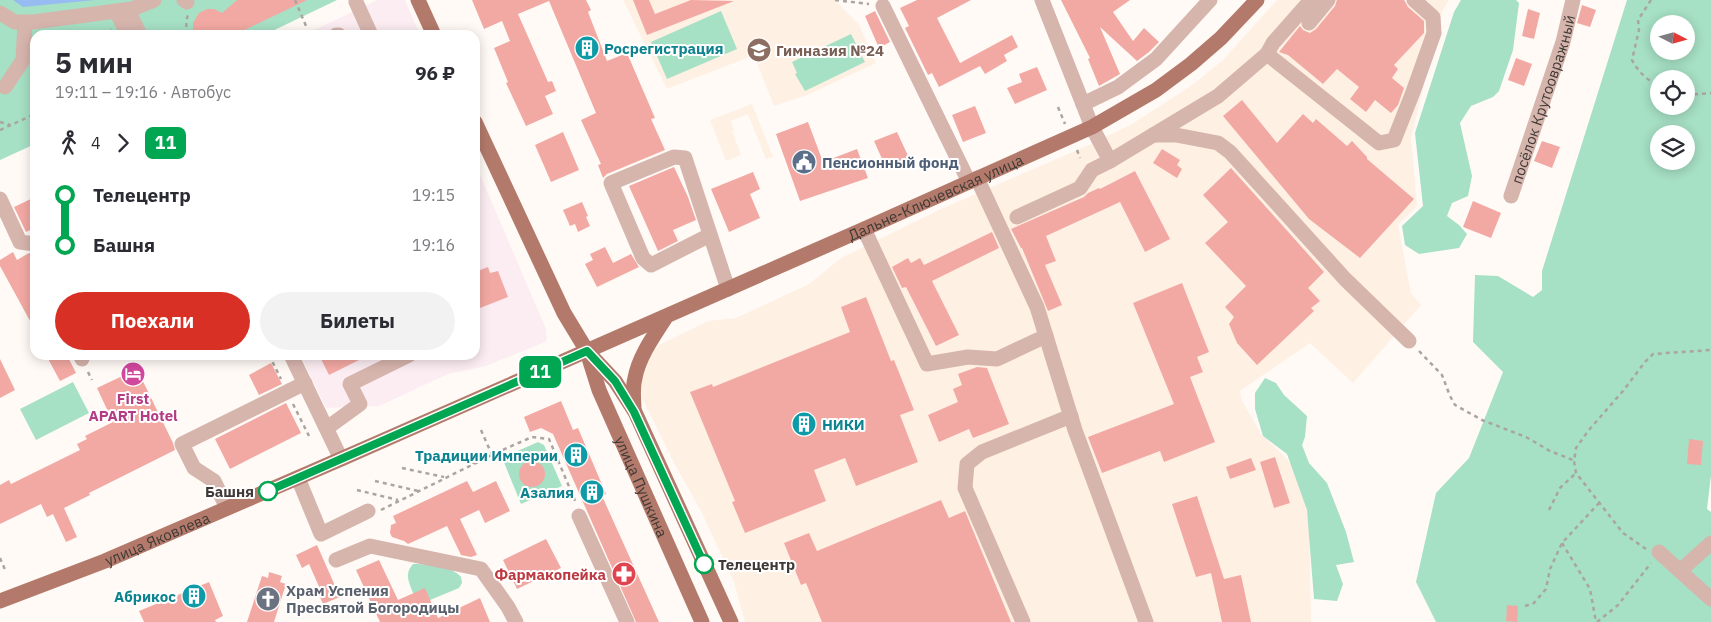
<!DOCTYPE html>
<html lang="ru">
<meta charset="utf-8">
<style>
:root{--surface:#fff;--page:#f2f2f3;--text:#2b2b33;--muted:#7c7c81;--accent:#d93025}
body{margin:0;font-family:"IBM Plex Sans",sans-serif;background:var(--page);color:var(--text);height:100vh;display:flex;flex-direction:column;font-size:19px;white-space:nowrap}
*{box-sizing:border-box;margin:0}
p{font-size:16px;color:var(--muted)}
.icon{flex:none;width:28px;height:28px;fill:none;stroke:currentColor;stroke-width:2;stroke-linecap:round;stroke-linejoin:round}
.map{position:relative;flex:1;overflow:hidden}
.drawer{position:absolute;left:30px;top:30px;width:450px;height:330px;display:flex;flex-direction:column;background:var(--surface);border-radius:15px;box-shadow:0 2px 12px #0003}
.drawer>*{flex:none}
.badge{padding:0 10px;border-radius:8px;font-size:18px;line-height:32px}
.needle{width:32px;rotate:96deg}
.controls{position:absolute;left:1650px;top:15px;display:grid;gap:10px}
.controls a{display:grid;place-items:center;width:45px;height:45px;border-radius:50%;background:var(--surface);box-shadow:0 2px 12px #0003;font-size:25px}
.map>.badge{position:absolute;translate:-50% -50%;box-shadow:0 0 0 2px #fff}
.legs{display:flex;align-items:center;gap:8px;height:55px;padding:0 25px;font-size:16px}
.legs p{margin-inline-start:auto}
.headline{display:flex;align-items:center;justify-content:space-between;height:85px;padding:0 25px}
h1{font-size:28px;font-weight:700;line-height:38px}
.action{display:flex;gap:10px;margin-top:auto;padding:10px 25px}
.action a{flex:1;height:58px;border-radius:30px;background:var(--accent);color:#fff;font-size:20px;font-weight:700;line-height:58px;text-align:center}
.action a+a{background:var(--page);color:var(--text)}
ul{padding:0 25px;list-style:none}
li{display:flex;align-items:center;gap:18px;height:50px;font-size:19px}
li i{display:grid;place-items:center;width:8px;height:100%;margin:0 6px;background:currentColor}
li i::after{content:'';width:12px;height:12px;margin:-6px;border:4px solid;border-radius:50%;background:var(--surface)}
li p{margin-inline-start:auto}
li:first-child i{background:linear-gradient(#0000 50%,currentColor 0)}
li:last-child i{background:linear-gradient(currentColor 50%,#0000 0)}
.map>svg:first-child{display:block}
</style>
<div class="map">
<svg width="1711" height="622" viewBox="0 0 1711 622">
<rect width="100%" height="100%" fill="#fffaf6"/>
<path fill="#fcedf2" d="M 377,0 L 405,0 L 420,35 L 304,35 Z
M 475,163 L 546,329 L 547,338 L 545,342 L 486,366 L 448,374 L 379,406 L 326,408 L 300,355 L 475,355 Z"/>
<path fill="#fff0e4" d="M 623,0 L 835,0 L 859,25 L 876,63 L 807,95 L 774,106 L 754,55 L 667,89 Z
M 1277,0 L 1449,0 L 1443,10 L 1411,137 L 1417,206 L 1398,225 L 1411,293 L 1421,305 L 1353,383 L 1310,343 L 1240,391 L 1241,399 L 1261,434 L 1283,455 L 1299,472 L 1309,509 L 1311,622 L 745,622 L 734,582 L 701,511 L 673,461 L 643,400 L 641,391 L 641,381 L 644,369 L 654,350 L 661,344 L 708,321 L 736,318 L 809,284 L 841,258 L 941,209 L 1091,144 L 1132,124 L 1191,86 L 1223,60 Z
M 752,104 L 773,157 L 766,159 L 748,114 L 731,121 L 734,130 L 732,131 L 741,155 L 726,161 L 710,120 Z"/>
<path fill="#a6e0c5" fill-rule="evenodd" d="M 0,0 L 337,0 L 264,35 L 35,35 L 35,144 L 0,160 Z
M 1461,0 L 1516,0 L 1519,3 L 1513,50 L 1499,91 L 1493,97 L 1471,106 L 1460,123 L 1472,176 L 1468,196 L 1452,203 L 1447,216 L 1459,225 L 1467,234 L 1459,248 L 1419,254 L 1405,245 L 1402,226 L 1423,206 L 1415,133 L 1454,12 Z
M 1627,0 L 1711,0 L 1711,475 L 1707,509 L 1711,512 L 1711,622 L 1436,622 L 1416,582 L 1436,493 L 1469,458 L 1503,372 L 1473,342 L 1475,275 L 1498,276 L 1533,297 L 1542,290 L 1542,271 ZM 1659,24 L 1686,24 L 1686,51 L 1659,51 ZM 1659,79 L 1686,79 L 1686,106 L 1659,106 ZM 1659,134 L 1686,134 L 1686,161 L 1659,161 Z
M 721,11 L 737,49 L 667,79 L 651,42 Z
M 851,34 L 856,44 L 859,43 L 862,49 L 859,51 L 865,62 L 805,91 L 795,74 L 797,73 L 792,62 Z
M 1265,378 L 1276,383 L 1284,395 L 1307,416 L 1305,437 L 1302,445 L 1309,463 L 1327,483 L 1346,532 L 1354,562 L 1336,565 L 1343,584 L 1337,601 L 1314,599 L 1307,510 L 1287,454 L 1263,436 L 1255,409 L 1255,393 Z
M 73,382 L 89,413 L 36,440 L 20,409 Z
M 538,442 L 544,445 L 562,486 L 521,504 L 503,460 L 506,456 Z
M 413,564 C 427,564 452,566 461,577 L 462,583 L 459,588 L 430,600 L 413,593 C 409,582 404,574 413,564 Z"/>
<path fill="#96bcf2" d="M 13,0 L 95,0 L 23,7 Z"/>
<path fill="#f3a9a3" d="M 237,0 L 307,0 L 234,35 L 193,35 L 193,23 L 199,13 L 207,9 L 214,9 L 222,13 Z
M 472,0 L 586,0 L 591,10 L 588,12 L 607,61 L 627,53 L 655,118 L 651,119 L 665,150 L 607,174 L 603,178 L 598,165 L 601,164 L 581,120 L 596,113 L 549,1 L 518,14 L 548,82 L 552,81 L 556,91 L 545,96 L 553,114 L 526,126 L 506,83 L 508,82 L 494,48 L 510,41 L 502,21 L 484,29 Z
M 633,0 L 649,0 L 655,14 L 691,0 L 734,1 L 647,35 Z
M 917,0 L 971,0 L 937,18 L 960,63 L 1012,35 L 1018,47 L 1004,55 L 1007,61 L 985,74 L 980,66 L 939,87 L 932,73 L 928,75 L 905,28 L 909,26 L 900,8 Z
M 1061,0 L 1130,0 L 1113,12 L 1133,41 L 1144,28 L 1159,42 L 1149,52 L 1137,61 L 1100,27 L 1120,74 L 1099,86 L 1088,59 L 1090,58 Z
M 1337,0 L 1404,0 L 1408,7 L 1424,21 L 1424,33 L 1394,65 L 1398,69 L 1392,78 L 1404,88 L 1398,105 L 1391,113 L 1375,100 L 1366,112 L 1350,99 L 1359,87 L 1337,69 L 1323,84 L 1288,55 L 1279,52 L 1300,26 L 1303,30 L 1310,33 L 1316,29 L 1335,6 Z
M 1582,5 L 1596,10 L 1590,27 L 1577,23 Z
M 1528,9 L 1540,13 L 1534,39 L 1522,36 Z
M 875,11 L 890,42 L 879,48 L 865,16 Z
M 1516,58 L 1532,64 L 1524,86 L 1508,80 Z
M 1037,67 L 1047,90 L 1015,104 L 1007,88 L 1022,82 L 1019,74 Z
M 1242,100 L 1277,143 L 1303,114 L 1313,123 L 1316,119 L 1347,146 L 1352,141 L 1367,157 L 1367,159 L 1414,199 L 1360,258 L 1309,219 L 1223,116 Z
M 975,106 L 986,133 L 963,142 L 952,115 Z
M 808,122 L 823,162 L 857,149 L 868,178 L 800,201 L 776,134 Z
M 563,132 L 579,170 L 551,182 L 535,145 Z
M 897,132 L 910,160 L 887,170 L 874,141 Z
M 1542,141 L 1560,147 L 1552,168 L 1534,161 Z
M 1162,149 L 1180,160 L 1177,165 L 1182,169 L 1177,178 L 1153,163 Z
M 674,167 L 688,197 L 696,220 L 673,230 L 678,241 L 658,251 L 629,186 Z
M 1231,168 L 1324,272 L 1308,288 L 1320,301 L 1311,308 L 1314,311 L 1257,365 L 1237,343 L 1229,324 L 1234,317 L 1225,307 L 1246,286 L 1205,243 L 1228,222 L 1203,195 Z
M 1135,171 L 1170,239 L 1145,252 L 1120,202 L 1046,236 L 1056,261 L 1045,265 L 1062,305 L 1048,311 L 1022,248 L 1021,248 L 1011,229 L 1084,197 L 1088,193 L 1099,188 L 1100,189 Z
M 753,172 L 760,189 L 750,194 L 760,218 L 729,232 L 711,189 Z
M 35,197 L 35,228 L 26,232 L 14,207 Z
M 1473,201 L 1501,213 L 1491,238 L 1463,227 Z
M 582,202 L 588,216 L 586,217 L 590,226 L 578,232 L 575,224 L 570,226 L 563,210 Z
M 992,232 L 999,248 L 932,281 L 959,335 L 936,346 L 906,287 L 902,288 L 892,267 L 908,258 L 911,263 L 920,258 L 924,265 Z
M 605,247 L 613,263 L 631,254 L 639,267 L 597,287 L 585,264 L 593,260 L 590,254 Z
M 13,252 L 17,260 L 29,253 L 35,253 L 35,330 L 0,266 L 0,260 Z
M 488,267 L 490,273 L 498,271 L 508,297 L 475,310 L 475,272 Z
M 1182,283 L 1209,352 L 1197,357 L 1203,372 L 1190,377 L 1215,442 L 1164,462 L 1160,451 L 1102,473 L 1088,437 L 1174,404 L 1133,303 Z
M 866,297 L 891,361 L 894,360 L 914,410 L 900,415 L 918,462 L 856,486 L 845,458 L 814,470 L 826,501 L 745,533 L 732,502 L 735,501 L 690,392 L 712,384 L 713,387 L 850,332 L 841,307 Z
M 46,355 L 67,355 L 76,373 L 60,381 Z
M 319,355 L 369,355 L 329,375 Z
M 0,359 L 15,390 L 0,398 Z
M 271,363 L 282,384 L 259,395 L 249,375 Z
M 977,367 L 987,368 L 1009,424 L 973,438 L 969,429 L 939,442 L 928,415 L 958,402 L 953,389 L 962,385 L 958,374 Z
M 137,369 L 173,443 L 175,450 L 89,493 L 90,495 L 64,508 L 77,537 L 66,542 L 53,514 L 47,517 L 41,504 L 0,524 L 0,485 L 9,480 L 11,484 L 80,450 L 77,444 L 87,439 L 85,436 L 113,422 L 97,388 Z
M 561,401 L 573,430 L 578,428 L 606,494 L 602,496 L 659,622 L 636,622 L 553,434 L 541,428 L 530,432 L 524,417 Z
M 286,403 L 301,433 L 230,469 L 215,439 Z
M 1689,439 L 1703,441 L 1701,465 L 1687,464 Z
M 1275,457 L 1290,503 L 1274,508 L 1260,462 Z
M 1251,458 L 1256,470 L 1230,479 L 1226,467 Z
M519 474a13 13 0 1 1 26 0a13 13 0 1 1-26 0Z
M 467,481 L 473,492 L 496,481 L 510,511 L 485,523 L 479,510 L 460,519 L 477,555 L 471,557 L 461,555 L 447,526 L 408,544 L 404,541 L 392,537 L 390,533 L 391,525 L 396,523 L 393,516 Z
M 1197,496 L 1224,579 L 1241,575 L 1251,622 L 1222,622 L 1211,573 L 1196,577 L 1172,504 Z
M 941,500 L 949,518 L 965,511 L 1011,622 L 822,622 L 806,583 L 801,585 L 784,543 L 809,533 L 817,551 Z
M 546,539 L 561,568 L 517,589 L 503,560 Z
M 317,545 L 340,597 L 323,604 L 318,593 L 321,591 L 309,564 L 302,568 L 296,555 Z
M 379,560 L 398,600 L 425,588 L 438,618 L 480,598 L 490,622 L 380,622 L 356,570 Z
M 269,572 L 282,576 L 280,582 L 286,584 L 274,622 L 247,622 L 262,576 L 268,578 Z
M 209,582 L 223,616 L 215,620 L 216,622 L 144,622 L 139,611 Z
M 1507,605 L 1518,606 L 1517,622 L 1506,621 Z"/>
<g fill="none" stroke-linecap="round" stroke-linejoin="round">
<path stroke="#aaa5a1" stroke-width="2.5" stroke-dasharray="4 4" stroke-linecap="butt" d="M 295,0 L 306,26
M 835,0 L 869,4
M 1651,0 L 1638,20 L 1639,30 L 1632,60 C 1637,70 1648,82 1659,85
M 105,35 L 111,29
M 187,35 L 186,21 L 188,15
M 1686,95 L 1711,93
M 1058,107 L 1065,124
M 0,122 L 10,125
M 0,130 L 35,114
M 1077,150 L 1080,158
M 1419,351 L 1442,375 L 1450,396 L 1455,405 L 1482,420 L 1526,437 L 1550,451 L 1573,460
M 269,355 L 281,379
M 88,372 L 92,380
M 293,404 L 309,436
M 481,430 L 492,455
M 434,452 L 474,463
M 498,452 L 525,458 L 527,462
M 402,468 L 444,477
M 375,481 L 418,491
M 357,490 L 398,500
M 381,510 L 498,452 L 532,437 L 549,439 L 576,503
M 1549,510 L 1560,488 L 1576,473
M 1562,543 L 1590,589 L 1596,622
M 1646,549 L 1623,533 L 1576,473 L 1574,461 L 1576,448 L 1588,431 L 1623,391 L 1645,362 L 1653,354 L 1711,350
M 0,558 L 6,572
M 1525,606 L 1534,603 L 1546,589 L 1550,569 L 1562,543 L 1599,503
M 1597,622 L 1618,605 L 1651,563"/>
<g stroke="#d6b5ad" stroke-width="15">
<path d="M 184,0 L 187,2"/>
<path d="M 356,2 L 371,35"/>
<path d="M 883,6 L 969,182"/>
<path d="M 128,10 L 140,35"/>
<path d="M 116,11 L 128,35"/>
<path d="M 0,13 L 15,22 L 33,22 L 132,9 L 154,0"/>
<path d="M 1309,23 L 1328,0"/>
<path d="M 336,35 L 339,35"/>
<path d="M 1267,54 L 1379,143 L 1394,140 L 1413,92 L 1434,33 L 1433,17 L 1414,0"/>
<path d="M 5,87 L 23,60 L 25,23"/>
<path d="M 1083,104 L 1118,87 L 1156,59 L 1210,0"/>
<path d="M 1153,135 L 1176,135 L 1218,143 L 1230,152 L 1345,279 L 1409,341"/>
<path d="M 1110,161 L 1218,96 L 1267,54 L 1273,43 L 1311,0"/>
<path d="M 977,178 L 1037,307 L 1075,430 L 1146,622"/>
<path id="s1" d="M 1511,196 L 1563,42 L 1573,0"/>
<path d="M 0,199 L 20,242 L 35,244"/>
<path d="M 1017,217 L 1080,188 L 1092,170 L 1110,161 L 1092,127 L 1042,0"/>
<path d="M 864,229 L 927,364 L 968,357 L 997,359 L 1046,336"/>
<path d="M 710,235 L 651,265 L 643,258 L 611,183 L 674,157 L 685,158 L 728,289"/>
<path d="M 80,355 L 82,359"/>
<path d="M 291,355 L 341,459"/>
<path d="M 327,428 L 360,404 L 350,384 L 409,355"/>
<path d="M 298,478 L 321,534 L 368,511"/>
<path d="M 227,508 L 214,481 L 194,468 L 182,444 L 305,383"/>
<path d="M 579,516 L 627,622"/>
<path d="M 1659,552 L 1711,599"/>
<path d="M 336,560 L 370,546 L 481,569 L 508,607 L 516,622"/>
<path d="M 1680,571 L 1711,543"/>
<path d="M 1023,622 L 965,488 L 967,464 L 982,452 L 1071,416"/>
</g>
<g stroke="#b37a6b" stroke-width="15">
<path d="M 418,0 L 434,35"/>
<path d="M 475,122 L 564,313 L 587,351 L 615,381 L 635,412 L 731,622"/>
<path id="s2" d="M 588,355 L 599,390 L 702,622"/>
<path d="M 634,410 C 634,400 632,388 635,378 C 639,356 654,336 666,317"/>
<path id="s3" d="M 0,601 L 105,561 L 341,459 L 864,229 L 1092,127 L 1156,90 L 1191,64 L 1221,38 L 1257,0"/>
</g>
</g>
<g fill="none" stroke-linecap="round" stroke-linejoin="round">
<defs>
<path id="line-1" d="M 268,491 L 587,351 L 615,381 L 634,412 L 704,564"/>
</defs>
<use href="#line-1" stroke="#fff" stroke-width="11"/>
<use href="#line-1" stroke="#00a651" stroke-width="8"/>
</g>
<defs>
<symbol id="building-disc" viewBox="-11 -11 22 22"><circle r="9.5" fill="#0f9aa8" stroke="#fff"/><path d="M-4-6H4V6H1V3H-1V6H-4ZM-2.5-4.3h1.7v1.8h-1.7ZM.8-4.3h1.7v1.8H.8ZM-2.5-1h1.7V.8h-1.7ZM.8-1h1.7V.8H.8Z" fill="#fff"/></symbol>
<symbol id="school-disc" viewBox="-11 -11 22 22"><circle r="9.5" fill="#8d6e63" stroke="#fff"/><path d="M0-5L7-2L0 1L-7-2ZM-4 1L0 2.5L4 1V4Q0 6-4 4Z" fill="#fff"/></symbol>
<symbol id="civic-disc" viewBox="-11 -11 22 22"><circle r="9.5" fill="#5c6f8a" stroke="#fff"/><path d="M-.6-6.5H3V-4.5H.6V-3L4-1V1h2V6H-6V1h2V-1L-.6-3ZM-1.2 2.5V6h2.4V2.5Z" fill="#fff"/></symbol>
<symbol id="hotel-disc" viewBox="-11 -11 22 22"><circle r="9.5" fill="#d1479c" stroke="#fff"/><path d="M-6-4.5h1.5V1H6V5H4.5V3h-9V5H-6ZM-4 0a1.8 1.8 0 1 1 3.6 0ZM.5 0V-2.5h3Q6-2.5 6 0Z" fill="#fff"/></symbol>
<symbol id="pharmacy-disc" viewBox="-11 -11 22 22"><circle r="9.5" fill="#e0444e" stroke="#fff"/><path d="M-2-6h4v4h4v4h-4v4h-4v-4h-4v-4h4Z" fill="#fff"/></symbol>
<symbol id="church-disc" viewBox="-11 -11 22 22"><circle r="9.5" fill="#6b7280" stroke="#fff"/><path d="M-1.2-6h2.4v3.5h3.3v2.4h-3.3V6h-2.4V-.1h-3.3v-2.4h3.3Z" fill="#fff"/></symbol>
</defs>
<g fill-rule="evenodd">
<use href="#building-disc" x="573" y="34" width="28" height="28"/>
<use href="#school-disc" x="745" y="36" width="28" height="28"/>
<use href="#civic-disc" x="790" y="148" width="28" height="28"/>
<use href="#hotel-disc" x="119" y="360" width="28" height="28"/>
<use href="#building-disc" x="790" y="410" width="28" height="28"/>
<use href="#building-disc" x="562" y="441" width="28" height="28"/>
<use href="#building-disc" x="578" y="478" width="28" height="28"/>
<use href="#pharmacy-disc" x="610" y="560" width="28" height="28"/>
<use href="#building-disc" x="180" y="582" width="28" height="28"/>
<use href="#church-disc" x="254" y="585" width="28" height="28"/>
</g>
<g fill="#fff" stroke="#00a651" stroke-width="2.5">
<circle cx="268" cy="491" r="9"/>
<circle cx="704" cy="564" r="9"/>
</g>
<g text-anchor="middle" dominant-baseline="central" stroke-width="4" stroke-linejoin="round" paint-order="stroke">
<g font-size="15" font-weight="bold" fill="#0d838f" stroke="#fff" text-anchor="end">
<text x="604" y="48" text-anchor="start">Росрегистрация</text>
<text x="822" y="424" text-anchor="start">НИКИ</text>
<text x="558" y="455">Традиции Империи</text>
<text x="574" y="492">Азалия</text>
<text x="176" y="596">Абрикос</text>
</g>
<g font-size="15" font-weight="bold" fill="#785e54" stroke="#fff" text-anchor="start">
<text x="776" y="50">Гимназия №24</text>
</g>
<g font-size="15" fill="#3f3a36" stroke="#fff">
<text stroke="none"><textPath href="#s1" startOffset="102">посёлок Крутоовражный</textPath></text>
<text stroke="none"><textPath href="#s3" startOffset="1019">Дальне-Ключевская улица</textPath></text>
<text stroke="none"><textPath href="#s2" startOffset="142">улица Пушкина</textPath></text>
<text stroke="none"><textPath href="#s3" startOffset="169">улица Яковлева</textPath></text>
</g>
<g font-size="15" font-weight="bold" fill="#4e5e75" stroke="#fff" text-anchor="start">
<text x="822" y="162">Пенсионный фонд</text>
</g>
<g font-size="15" font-weight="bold" fill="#b23c85" stroke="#fff">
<text x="133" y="398">First<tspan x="133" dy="17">APART Hotel</tspan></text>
</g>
<g font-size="15" font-weight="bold" fill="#3f3a36" stroke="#fff" text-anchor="end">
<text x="254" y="491">Башня</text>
<text x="718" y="564" text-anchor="start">Телецентр</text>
</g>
<g font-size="15" font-weight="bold" fill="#be3a42" stroke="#fff" text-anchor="end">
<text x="606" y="574">Фармакопейка</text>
</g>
<g font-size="15" font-weight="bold" fill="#5b616d" stroke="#fff" text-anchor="start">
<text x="286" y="590">Храм Успения<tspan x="286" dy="17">Пресвятой Богородицы</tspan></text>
</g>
</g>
</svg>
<div class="controls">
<a><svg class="needle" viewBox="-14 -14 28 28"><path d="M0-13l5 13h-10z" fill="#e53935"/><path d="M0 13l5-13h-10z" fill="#7c7c81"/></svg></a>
<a><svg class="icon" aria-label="locate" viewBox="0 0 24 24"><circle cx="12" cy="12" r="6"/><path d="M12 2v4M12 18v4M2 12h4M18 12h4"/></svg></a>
<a><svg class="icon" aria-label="layers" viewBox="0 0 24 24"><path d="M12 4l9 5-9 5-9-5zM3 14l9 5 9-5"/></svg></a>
</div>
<b class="badge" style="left:540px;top:372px;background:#00a651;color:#fff">11</b>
<section class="drawer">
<div class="headline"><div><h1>5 мин</h1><p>19:11 – 19:16 · Автобус</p></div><b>96 ₽</b></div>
<div class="legs"><svg class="icon" aria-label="walk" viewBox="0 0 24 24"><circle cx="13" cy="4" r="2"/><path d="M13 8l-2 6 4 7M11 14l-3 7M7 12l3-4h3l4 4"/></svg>4<svg class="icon" aria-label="forward" viewBox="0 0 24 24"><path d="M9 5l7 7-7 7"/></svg><b class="badge" style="background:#00a651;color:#fff">11</b></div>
<ul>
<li><i style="color:#00a651"></i><b>Телецентр</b><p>19:15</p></li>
<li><i style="color:#00a651"></i><b>Башня</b><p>19:16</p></li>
</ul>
<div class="action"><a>Поехали</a><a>Билеты</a></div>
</section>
</div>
